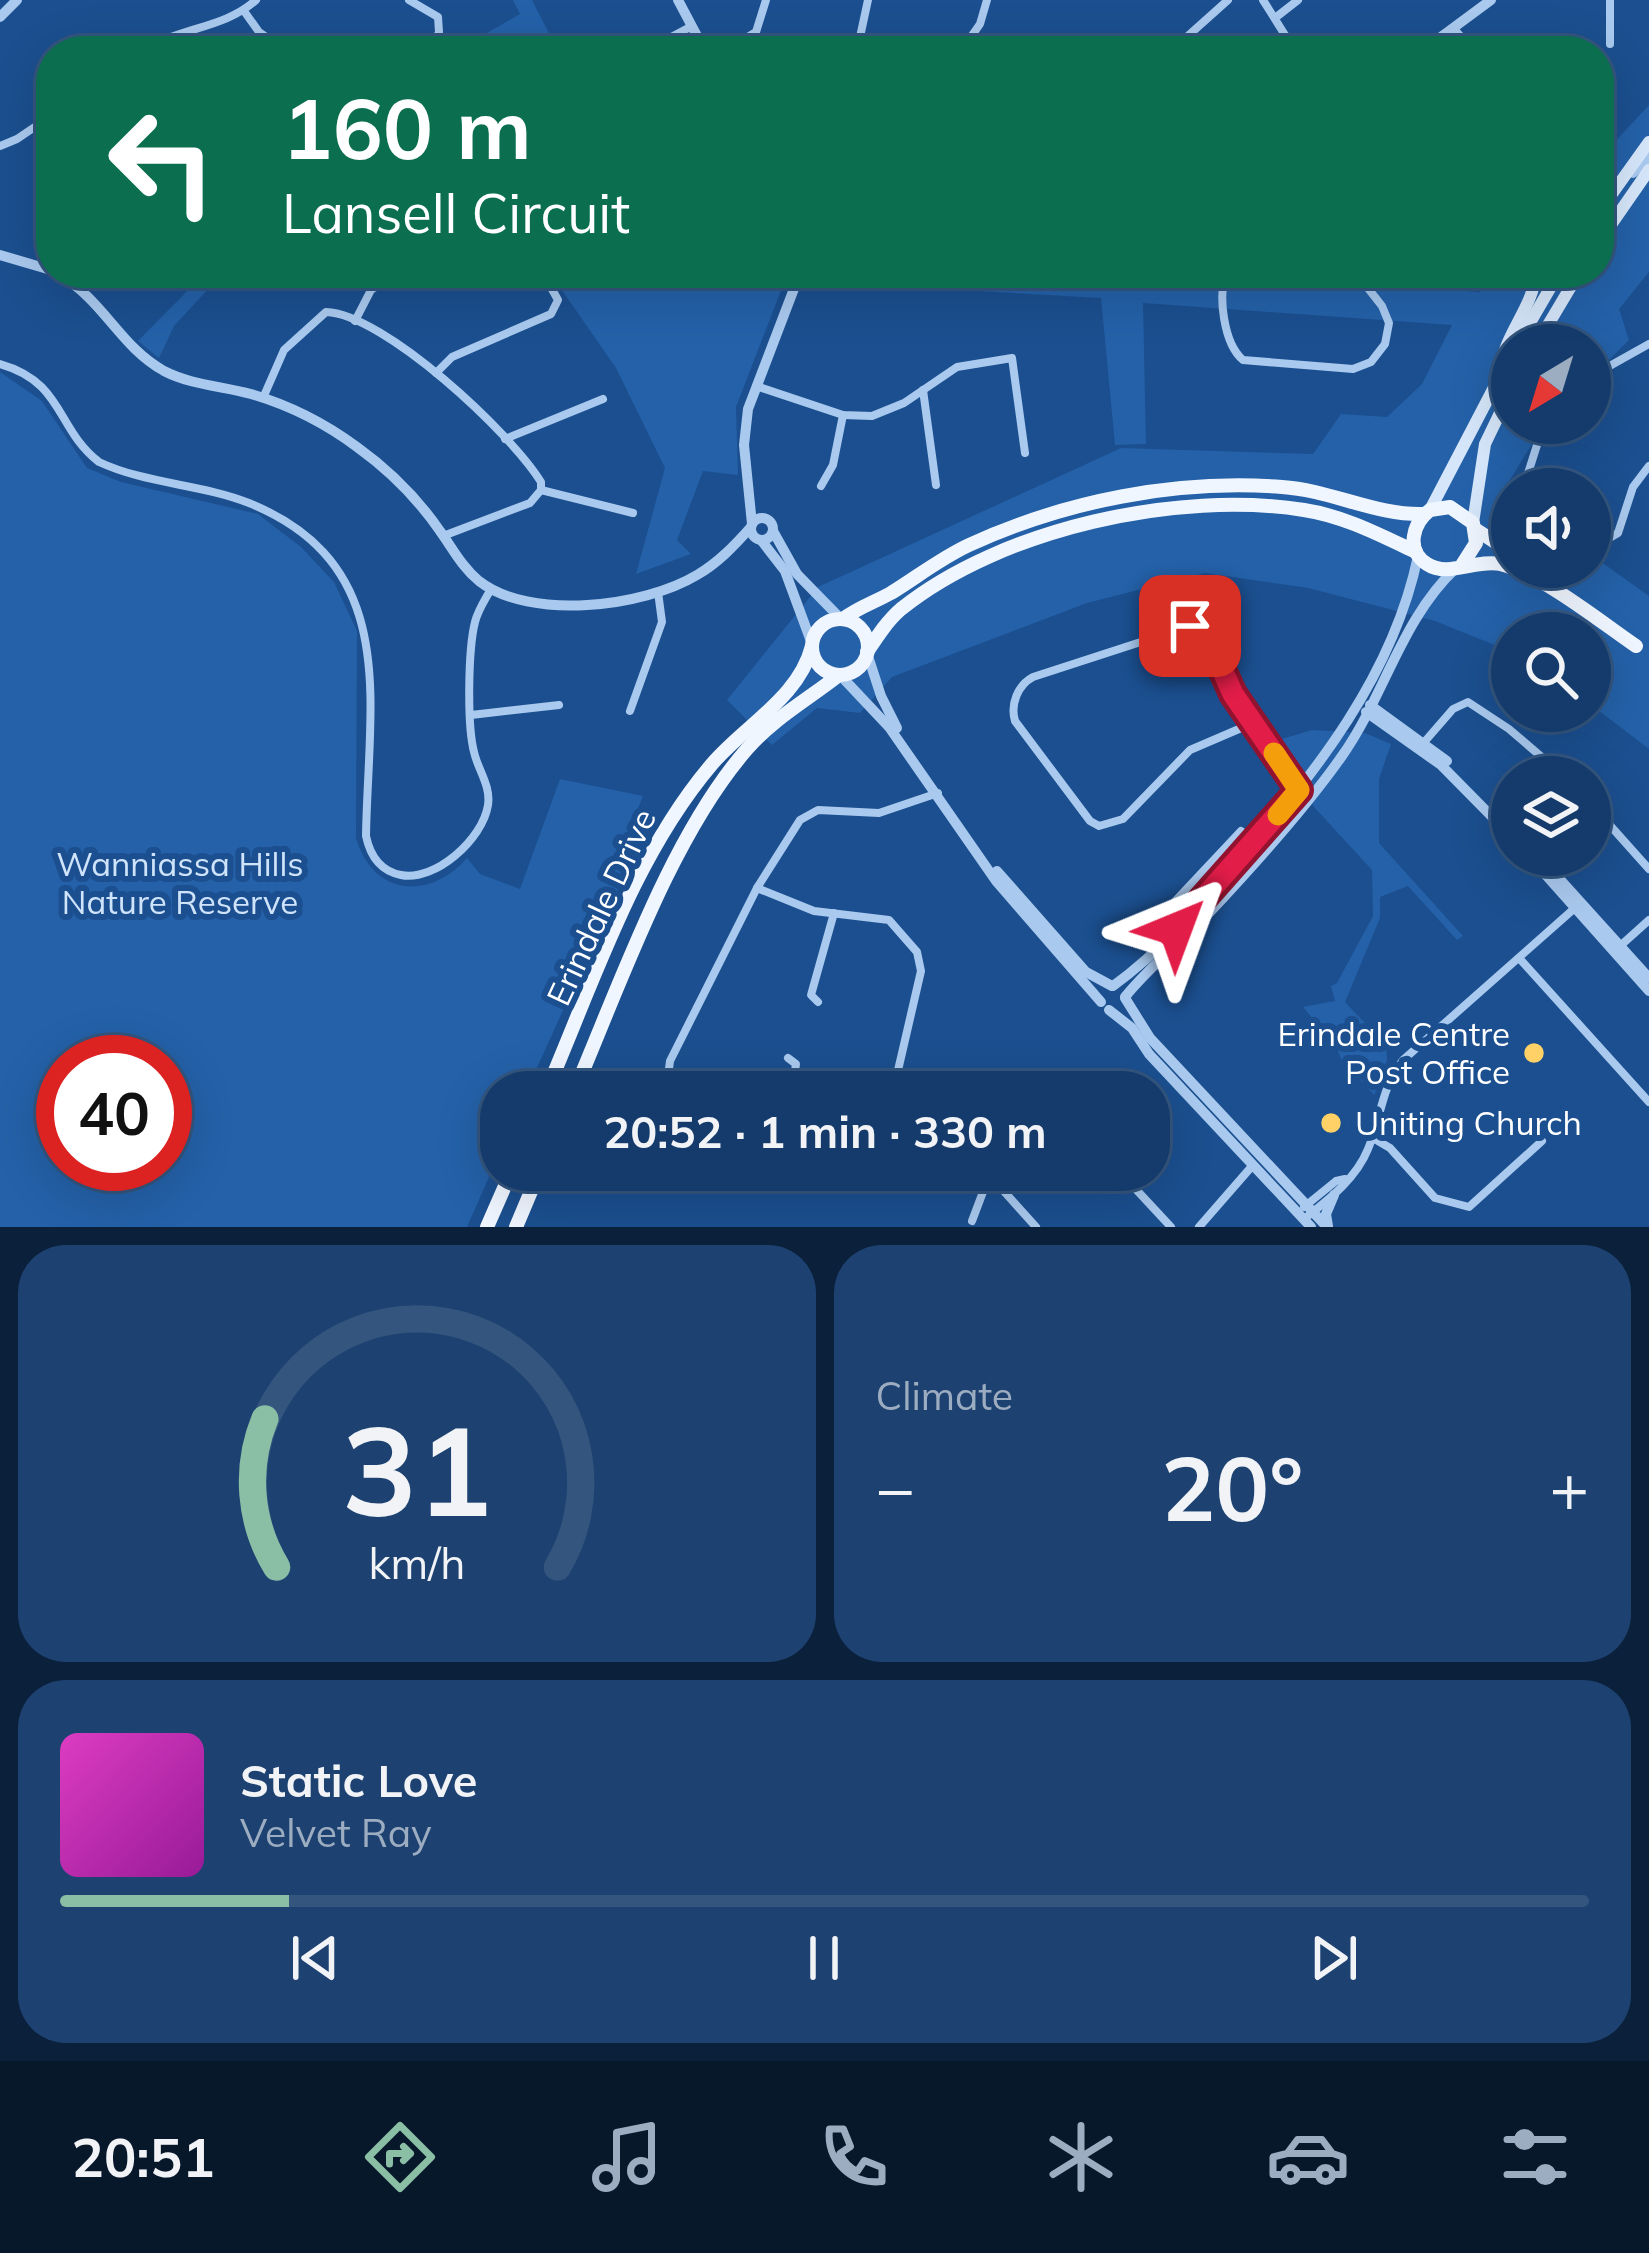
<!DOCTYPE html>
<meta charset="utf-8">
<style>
:root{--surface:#143b6b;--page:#1d4271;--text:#f1f3f6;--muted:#9dadc1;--line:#33557e;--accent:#8abfa5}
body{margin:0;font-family:Mulish,sans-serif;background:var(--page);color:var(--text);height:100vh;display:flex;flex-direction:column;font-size:45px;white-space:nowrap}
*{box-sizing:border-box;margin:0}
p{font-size:39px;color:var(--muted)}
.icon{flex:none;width:66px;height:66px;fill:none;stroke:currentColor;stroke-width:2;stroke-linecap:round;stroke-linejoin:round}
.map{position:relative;height:1227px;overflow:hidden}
.panel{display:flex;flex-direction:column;gap:18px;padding:18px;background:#0b203b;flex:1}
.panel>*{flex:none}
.top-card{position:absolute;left:36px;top:36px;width:1578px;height:252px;border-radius:48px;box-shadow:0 12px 48px #0002,0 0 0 3px var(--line);background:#0b6e4f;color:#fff;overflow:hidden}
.needle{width:78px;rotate:218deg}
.fabs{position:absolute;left:1491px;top:324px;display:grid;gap:24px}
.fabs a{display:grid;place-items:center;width:120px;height:120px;border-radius:50%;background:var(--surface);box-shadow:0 12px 48px #0002,0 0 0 3px var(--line);font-size:60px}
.speed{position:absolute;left:36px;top:1035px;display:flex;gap:24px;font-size:60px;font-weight:700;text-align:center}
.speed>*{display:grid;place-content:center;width:156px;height:156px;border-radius:50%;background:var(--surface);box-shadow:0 12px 48px #0002,0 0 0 3px var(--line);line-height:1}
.speed .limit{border:18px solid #d22;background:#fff;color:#111}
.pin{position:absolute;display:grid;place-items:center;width:102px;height:102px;color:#fff;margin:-51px;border-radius:24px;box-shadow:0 6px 18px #0006}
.me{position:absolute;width:132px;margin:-66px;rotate:44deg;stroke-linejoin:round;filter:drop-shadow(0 0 9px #0008)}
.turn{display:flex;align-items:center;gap:42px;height:252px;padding:0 48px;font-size:54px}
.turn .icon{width:156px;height:156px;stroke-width:2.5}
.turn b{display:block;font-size:84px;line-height:102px}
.big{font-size:90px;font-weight:700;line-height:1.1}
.panel .tile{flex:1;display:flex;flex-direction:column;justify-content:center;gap:18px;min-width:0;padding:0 42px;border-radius:48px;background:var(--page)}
.panel .dial{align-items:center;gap:0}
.dial svg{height:312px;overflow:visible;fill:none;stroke:var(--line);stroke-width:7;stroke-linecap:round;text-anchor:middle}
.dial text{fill:var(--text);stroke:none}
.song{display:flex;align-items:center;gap:36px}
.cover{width:144px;height:144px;border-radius:18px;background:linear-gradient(135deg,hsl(310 70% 55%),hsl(300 70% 35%))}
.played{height:12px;border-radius:6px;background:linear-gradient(90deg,var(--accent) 15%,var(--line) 15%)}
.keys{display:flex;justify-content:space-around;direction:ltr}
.heat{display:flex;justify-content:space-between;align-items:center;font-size:66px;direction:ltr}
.panel .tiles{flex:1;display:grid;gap:18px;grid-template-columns:1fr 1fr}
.tile:last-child{grid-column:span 2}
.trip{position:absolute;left:480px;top:1071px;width:690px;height:120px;border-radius:48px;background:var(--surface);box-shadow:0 12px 48px #0002,0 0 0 3px var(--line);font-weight:700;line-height:120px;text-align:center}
.tabs{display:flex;height:192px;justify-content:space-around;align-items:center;background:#08182b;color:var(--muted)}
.tabs .icon{width:84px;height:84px}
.tabs .on{color:var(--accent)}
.tabs b{font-size:54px;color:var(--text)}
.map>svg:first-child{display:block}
.green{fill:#2461a8;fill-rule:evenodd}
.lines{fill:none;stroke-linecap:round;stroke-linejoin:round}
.minor{stroke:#a9c9ee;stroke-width:8}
.tertiary{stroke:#a9c9ee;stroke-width:10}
.secondary{stroke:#d6e6fa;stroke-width:12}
.primary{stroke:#f0f6ff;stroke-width:14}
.route-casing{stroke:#92132f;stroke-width:30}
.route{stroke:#e11d48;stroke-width:21}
.slow{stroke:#f59e0b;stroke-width:21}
.poi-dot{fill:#ffd166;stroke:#1b4f8f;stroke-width:4.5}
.labels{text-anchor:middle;stroke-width:12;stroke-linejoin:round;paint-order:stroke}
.park-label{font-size:33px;fill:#cfe3fa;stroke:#1b4f8f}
.street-label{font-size:33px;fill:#fff;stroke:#1b4f8f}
.poi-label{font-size:33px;fill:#fff;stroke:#1b4f8f;text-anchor:end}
</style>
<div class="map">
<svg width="1649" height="1227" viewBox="0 0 1649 1227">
<rect width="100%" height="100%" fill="#1b4f8f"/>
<g class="green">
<polygon points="513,0 532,0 558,51 455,51 520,14"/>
<polygon points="1649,105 1649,272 1619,309 1629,340 1590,379 1590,345 1512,345 1512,423 1545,423 1503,491 1512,498 1512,567 1590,567 1590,554 1649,596 1649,749 1590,704 1590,633 1512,633 1512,652 1435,621 1308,588 1205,573 1087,603 892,677 860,713 817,708 772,745 727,700 818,587 1121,448 1313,454 1341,414 1387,417 1422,384 1452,325 1143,303 1146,444 1115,445 1101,298 835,283 787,275 736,407 738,475 703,471 677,540 691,554 636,574 665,468 616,368 550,273 1358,273 1372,285 1480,292 1487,273 1599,273 1599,159"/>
<polygon points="205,273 223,273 174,326 159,358 138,341"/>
<path d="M 0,372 L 42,401 L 87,468 L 121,482 L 258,514 L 301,547 L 334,582 L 357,631 L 356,838 C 373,896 429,901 467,858 L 480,874 L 520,889 L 560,779 L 643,796 L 635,816 L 648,823 L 526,1092 L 501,1092 L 501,1150 L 467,1227 L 0,1227 ZM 63,1062 L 165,1062 L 165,1164 L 63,1164 Z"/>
<path d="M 1312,730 L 1365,733 L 1391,744 L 1379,779 L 1379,843 L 1463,936 L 1457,940 L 1408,886 L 1380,897 L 1380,918 L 1345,1002 C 1381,1043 1402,1042 1374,1095 L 1341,1059 L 1329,1027 L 1330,1039 L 1303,1007 L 1335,1001 L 1331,986 L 1337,983 L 1373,916 L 1372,870 L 1314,807 L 1275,741 Z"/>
</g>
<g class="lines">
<g class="minor">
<polyline points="409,0 438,17 439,32 431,51"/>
<polyline points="1263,0 1295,51"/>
<polyline points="244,11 259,32 286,51"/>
<polyline points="1275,18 1298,0"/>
<polyline points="1454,29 1474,51"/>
<polyline points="1610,44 1610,0"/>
<path d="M 143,51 C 179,27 224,29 256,0"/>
<polyline points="645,51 692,26"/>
<polyline points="725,51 756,32 766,0"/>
<polyline points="857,51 868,0"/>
<polyline points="961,51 980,24 987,0"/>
<polyline points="1171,51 1228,0"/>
<polyline points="0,146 17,139 51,116"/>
<path d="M 1227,273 C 1217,295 1224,344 1243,360 L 1353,369 L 1371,362 L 1385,344 L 1389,323 L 1382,306 L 1356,273"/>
<polyline points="355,321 371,290 397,273"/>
<path d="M 0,364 C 64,382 56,429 99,462 C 146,484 201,484 249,503 C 402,565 368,703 366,836 C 370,855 380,871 401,875 C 435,882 483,839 488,805 C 491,786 478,770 474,752 C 467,725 468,650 475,622 C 478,610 485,600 491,589"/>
<polyline points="436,373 452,357 551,314 558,300 543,273"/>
<polyline points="1590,377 1649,344"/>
<polyline points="756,386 843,415 872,416 904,403 957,367 1012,358 1025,453"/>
<polyline points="923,390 936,485"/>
<path d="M 263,398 L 284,350 L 326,312 C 384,314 511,433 541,482 L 541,490 L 530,503 L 443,536"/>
<polyline points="505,439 603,399"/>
<polyline points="821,486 833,465 843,415"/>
<polyline points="1523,489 1537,445 1549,423"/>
<polyline points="541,490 633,513"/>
<polyline points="1590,533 1606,540 1618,533 1633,487 1649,466"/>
<polyline points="630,711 662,622 658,592"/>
<polyline points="471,715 559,705"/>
<path d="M 1253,723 L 1221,673 L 1208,637 L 1190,626 L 1033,677 C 1018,685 1010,704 1015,721 L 1090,821 L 1099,826 L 1123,819 L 1190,750 L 1253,723 L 1306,799"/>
<polyline points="1420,747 1453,709 1468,702 1509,729 1565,777"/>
<polyline points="1590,803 1649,869"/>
<polyline points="757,888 814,911 889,920 917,952 921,971 893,1092"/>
<polyline points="1619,947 1649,920"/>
<polyline points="1158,954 1145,940 1148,930 1241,831 1266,848"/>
<polyline points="1519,958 1649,1102"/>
<polyline points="818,1002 811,995 834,913"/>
<polyline points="788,1058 796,1064 792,1092"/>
<polyline points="681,1092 668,1076 670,1061 757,888 800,820 818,810 879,813 938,793"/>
<polyline points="998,1092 1007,1080 1022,1075 1035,1080 1045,1092"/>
<polyline points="1373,1138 1390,1148 1435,1198 1469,1207 1542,1141"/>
<polyline points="985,1170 1036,1227"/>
<polyline points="1118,1170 1171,1227"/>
<polyline points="1304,1207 1336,1181 1345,1179"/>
<path d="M 1304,1219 C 1328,1200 1356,1179 1368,1149 C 1381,1119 1381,1087 1403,1060 L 1576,907"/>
<polyline points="972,1221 989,1176"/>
<polyline points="1199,1227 1253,1165"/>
</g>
<g class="tertiary">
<polyline points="678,0 705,51"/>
<polyline points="0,17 17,0"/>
<polyline points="1422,51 1491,0"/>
<polyline points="1633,173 1649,157"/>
<polyline points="0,255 51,270"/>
<path d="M 57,273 C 105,301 119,346 164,371 C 191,385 222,386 251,394 C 289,405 326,424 357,447 C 389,470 418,499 440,531 C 453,549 462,567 479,581 C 530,621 644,607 697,575 C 718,563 735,545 751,527"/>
<polyline points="1550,273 1571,286"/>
<circle cx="762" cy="529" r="11"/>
<polyline points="752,524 744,445 748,409 800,273"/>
<polyline points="773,531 797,574 841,619"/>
<polyline points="761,540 785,571 812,644"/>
<polyline points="867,653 881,696 897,728"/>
<polyline points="840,675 889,727 996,881 1101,1002"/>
<polyline points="1370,705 1447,761"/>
<polyline points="1366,712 1441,765 1512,837"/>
<polyline points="1528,855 1649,991"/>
<polyline points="1538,855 1649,978"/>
<polyline points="997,871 1086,972 1112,986"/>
<path d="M 1113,986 C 1160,952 1200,906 1237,863 C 1316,772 1393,676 1418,556"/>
<path d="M 1125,997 C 1151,965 1182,941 1210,912 C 1256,863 1304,810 1342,756 C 1385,695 1401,619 1457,567"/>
<polyline points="1125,998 1150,1038 1327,1227"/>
<polyline points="1109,1010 1132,1028 1149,1054 1311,1227"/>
<polyline points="1328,1226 1326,1214 1334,1195"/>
</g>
<g class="secondary">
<polyline points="1599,212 1649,142"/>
<polyline points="1599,242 1649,170"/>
<polyline points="1517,345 1559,273"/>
<polyline points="1536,345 1579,273"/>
<path d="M 1501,367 C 1505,333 1533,308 1536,273"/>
<polyline points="1430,510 1512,353"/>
<polyline points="1473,523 1485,444 1512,388"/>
</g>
<g class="primary">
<polyline points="1475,529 1512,553"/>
<path d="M 1462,565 L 1476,543 L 1473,523 L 1450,507 L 1430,510 C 1413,523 1405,550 1427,564 C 1448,578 1476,559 1500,564 C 1543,575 1598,620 1636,646"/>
<polyline points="1531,567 1555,584"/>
<path d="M 843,619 C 857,608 875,602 891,593 C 917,577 941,558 969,545 C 1065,501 1176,479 1282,487 C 1331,490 1376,516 1425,514"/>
<circle cx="840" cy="647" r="28"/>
<path d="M 867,652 C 877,637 887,621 901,609 C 1002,528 1179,490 1304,510 C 1344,516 1380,535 1416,552"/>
<path d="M 546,1092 C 594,981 633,857 712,764 C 745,725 799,698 812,646"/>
<path d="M 574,1092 C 620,985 671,836 747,749 C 774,718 807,700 839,675"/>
<polyline points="487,1227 512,1170"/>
<polyline points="516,1227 540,1170"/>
</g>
</g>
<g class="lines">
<defs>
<polyline id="route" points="1176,929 1299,790 1233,694 1208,638 1190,626"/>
</defs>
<use href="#route" class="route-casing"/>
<use href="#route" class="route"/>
<polyline class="slow" points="1274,753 1299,790 1278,815"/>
</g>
<g class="poi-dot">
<circle cx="1534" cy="1053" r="12"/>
<circle cx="1331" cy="1123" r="12"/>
</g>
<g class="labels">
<g class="park-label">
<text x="180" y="876">Wanniassa Hills<tspan x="180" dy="38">Nature Reserve</tspan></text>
</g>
<g class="street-label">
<text transform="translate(601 907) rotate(-65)" y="12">Erindale Drive</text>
</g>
<g class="poi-label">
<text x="1510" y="1046">Erindale Centre<tspan x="1510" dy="38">Post Office</tspan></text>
<text x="1355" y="1135" text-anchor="start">Uniting Church</text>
</g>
</g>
</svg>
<div class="fabs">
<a><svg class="needle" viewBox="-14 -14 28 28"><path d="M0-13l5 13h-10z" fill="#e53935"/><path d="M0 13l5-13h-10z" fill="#9dadc1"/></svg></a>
<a><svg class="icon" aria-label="sound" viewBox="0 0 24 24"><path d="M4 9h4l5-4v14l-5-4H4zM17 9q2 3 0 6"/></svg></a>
<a><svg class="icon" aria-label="search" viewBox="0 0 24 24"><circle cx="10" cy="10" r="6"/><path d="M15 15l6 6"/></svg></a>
<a><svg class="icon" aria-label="layers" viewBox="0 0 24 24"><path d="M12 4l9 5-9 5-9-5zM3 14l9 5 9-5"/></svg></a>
</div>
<div class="speed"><div class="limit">40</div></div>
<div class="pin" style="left:1190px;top:626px;background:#d93025"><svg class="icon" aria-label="arrive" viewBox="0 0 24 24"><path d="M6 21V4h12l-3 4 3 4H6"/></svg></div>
<svg class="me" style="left:1176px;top:929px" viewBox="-20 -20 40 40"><path d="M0-17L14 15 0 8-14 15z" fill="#e11d48" stroke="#fff" stroke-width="4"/></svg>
<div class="trip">20:52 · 1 min · 330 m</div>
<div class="top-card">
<div class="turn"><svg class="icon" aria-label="left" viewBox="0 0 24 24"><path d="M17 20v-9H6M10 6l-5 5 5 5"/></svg><div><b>160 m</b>Lansell Circuit</div></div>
</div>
</div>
<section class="panel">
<div class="tiles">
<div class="tile dial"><svg viewBox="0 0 100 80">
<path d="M14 69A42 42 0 1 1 86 69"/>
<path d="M14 69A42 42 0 0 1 11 31" stroke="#8abfa5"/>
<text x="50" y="56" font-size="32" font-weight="700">31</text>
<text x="50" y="72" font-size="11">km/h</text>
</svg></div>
<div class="tile"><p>Climate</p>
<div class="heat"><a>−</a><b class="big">20°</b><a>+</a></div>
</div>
<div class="tile">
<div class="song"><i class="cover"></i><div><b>Static Love</b><p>Velvet Ray</p></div></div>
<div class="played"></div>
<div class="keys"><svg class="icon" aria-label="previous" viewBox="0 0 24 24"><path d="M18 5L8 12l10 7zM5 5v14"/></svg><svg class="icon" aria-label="pause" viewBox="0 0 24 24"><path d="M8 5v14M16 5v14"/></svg><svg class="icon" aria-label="next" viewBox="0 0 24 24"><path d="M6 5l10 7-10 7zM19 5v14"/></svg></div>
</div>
</div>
</section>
<nav class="tabs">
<b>20:51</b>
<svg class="icon on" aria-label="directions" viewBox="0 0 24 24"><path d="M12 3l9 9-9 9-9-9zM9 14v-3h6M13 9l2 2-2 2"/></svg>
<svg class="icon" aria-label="music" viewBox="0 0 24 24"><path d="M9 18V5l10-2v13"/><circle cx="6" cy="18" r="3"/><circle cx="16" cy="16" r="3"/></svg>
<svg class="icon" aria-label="phone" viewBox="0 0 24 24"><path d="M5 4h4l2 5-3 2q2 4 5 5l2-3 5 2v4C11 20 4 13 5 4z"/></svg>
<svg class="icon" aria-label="climate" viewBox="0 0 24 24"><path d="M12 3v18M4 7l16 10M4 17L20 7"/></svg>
<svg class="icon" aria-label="car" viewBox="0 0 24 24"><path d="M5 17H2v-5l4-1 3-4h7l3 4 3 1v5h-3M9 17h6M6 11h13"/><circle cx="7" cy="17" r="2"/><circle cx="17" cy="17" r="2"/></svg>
<svg class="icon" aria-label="filters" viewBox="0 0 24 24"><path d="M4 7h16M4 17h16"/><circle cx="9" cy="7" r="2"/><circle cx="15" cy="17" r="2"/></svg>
</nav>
